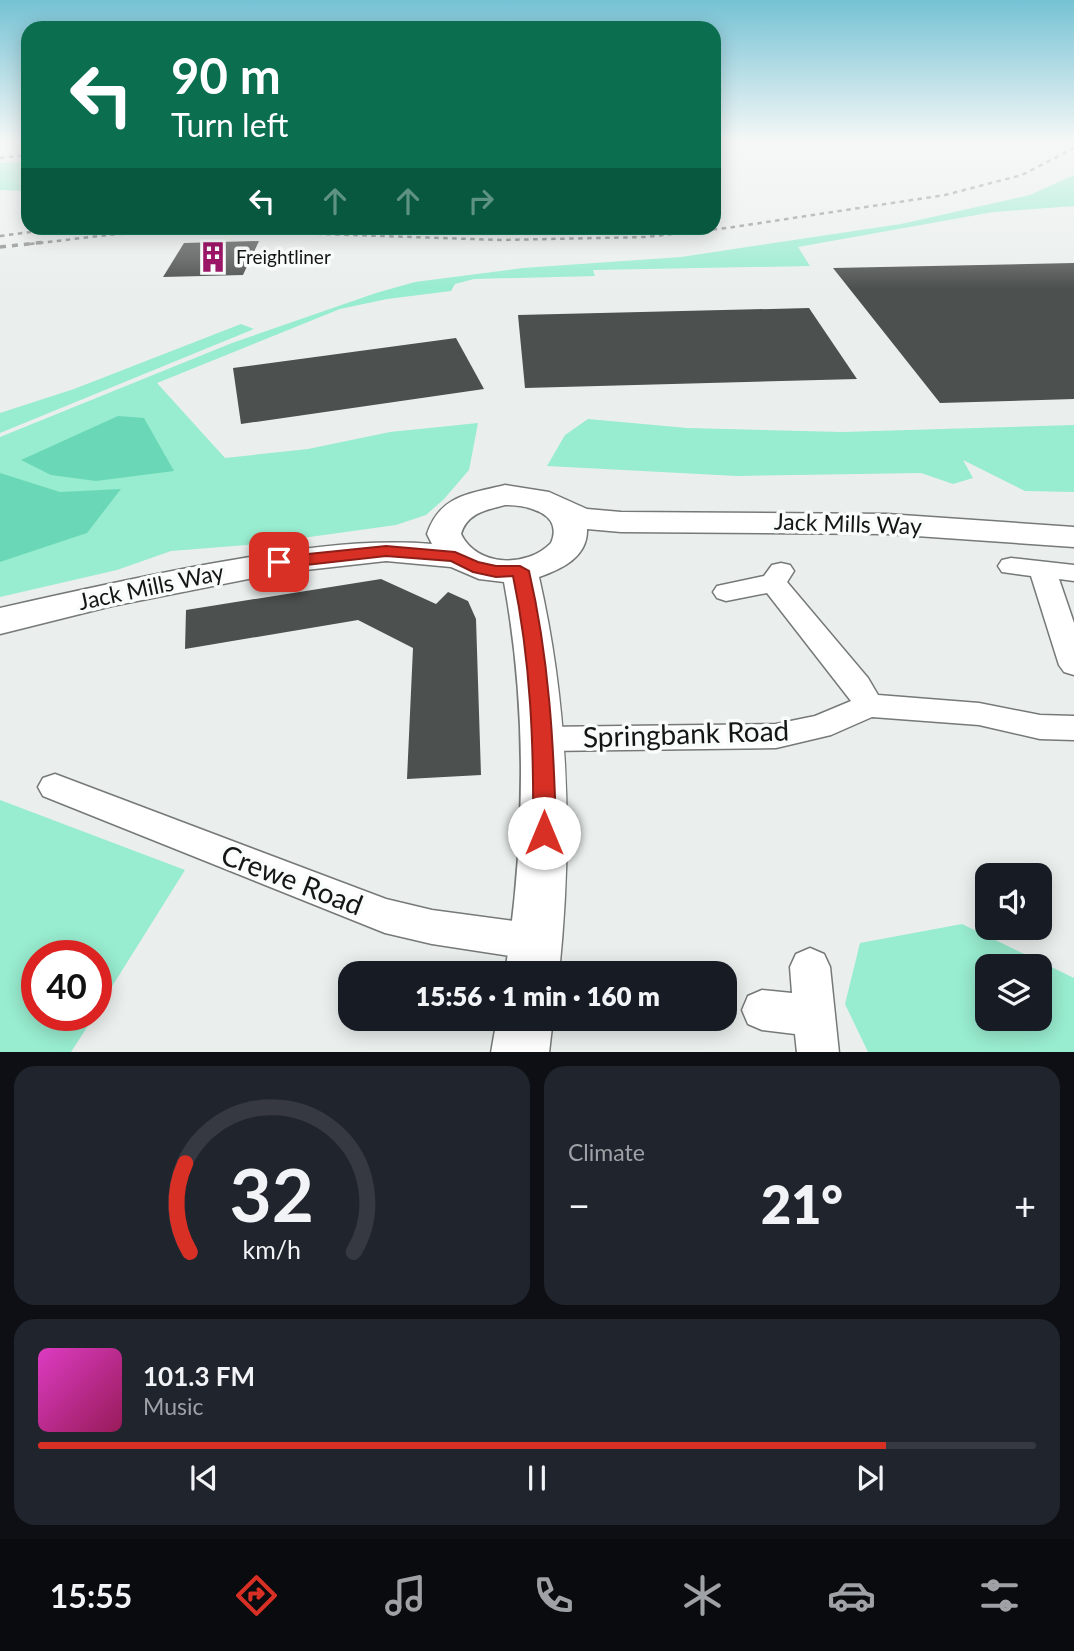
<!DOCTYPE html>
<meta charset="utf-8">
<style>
:root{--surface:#171b24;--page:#20242c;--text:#f1f3f6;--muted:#9ea1a6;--line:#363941;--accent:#d93025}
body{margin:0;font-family:Lato,sans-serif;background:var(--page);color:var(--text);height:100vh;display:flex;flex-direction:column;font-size:26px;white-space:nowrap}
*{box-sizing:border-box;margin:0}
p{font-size:23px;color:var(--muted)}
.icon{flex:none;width:38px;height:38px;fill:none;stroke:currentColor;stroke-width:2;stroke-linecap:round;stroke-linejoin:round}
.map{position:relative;height:1052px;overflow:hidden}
.drawer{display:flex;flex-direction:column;gap:14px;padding:14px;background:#0d0f14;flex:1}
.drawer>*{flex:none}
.banner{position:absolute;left:21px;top:21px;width:700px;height:214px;border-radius:21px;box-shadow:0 4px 18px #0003;background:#0b6e4f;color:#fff;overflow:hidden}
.tools{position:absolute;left:975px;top:863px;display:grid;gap:14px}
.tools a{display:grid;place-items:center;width:77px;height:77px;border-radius:14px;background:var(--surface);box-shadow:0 4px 18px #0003;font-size:35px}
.speed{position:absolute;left:21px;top:940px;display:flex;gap:14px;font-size:35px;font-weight:700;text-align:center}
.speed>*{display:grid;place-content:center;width:91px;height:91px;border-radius:50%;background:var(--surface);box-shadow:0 4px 18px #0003;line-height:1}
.speed .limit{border:10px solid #d22;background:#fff;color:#111}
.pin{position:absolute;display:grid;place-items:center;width:60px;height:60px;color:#fff;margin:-30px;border-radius:14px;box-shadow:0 4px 10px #0006}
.me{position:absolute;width:77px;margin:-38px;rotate:0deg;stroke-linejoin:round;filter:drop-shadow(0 0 5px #0008)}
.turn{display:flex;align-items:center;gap:24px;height:147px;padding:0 35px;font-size:32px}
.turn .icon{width:91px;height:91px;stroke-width:2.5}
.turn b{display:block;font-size:49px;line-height:60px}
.lanes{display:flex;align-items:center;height:66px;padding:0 35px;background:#0003;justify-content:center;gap:35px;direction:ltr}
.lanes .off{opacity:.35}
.big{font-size:52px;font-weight:800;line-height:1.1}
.drawer .card{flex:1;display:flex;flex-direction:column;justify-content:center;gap:10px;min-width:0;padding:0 24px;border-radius:21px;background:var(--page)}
.drawer .dial{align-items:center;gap:0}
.dial svg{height:182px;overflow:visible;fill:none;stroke:var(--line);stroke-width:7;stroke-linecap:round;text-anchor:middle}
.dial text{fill:var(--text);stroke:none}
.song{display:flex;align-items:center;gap:21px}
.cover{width:84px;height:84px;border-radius:10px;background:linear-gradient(135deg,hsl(310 70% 55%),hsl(330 70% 35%))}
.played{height:7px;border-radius:4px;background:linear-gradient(90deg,var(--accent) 85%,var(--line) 85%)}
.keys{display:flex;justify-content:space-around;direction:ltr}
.heat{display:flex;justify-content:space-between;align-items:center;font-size:38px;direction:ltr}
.drawer .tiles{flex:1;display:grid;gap:14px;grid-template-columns:1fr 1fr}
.card:last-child{grid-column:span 2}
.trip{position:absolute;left:338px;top:961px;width:399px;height:70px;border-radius:21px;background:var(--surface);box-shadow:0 4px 18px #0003;font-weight:800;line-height:70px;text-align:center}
.tab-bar{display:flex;height:112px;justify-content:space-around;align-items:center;background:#090b0e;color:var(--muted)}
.tab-bar .icon{width:49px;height:49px}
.tab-bar .current{color:var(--accent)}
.tab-bar b{font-size:32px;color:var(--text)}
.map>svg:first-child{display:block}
.green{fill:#98eccf;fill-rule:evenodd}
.water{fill:#6ad8b6}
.building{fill:#4c504e}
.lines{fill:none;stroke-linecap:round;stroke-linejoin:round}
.street-casing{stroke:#757977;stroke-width:3}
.secondary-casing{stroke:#757977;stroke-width:3}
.street{fill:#fff;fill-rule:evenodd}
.secondary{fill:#fff;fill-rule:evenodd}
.rail-far1{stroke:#868988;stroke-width:2.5;stroke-dasharray:4.5 4.5;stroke-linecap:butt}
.rail{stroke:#868988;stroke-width:3.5;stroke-dasharray:6 6;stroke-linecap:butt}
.route{fill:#d93025;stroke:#8d1f18;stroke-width:2}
.labels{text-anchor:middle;stroke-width:7;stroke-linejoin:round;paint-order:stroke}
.far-poi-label{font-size:19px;fill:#141615;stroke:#f8fcfa;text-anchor:start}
.street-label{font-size:23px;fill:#141615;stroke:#f8fcfa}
.near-street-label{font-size:28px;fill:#141615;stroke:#f8fcfa}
</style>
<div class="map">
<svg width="1074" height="1053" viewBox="0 0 1074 1053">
<rect width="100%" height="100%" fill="#eaefed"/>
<g class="green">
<polygon points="28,161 28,191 0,190 0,163"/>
<polygon points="1074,175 1074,206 993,212 798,247 810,266 593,270 595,276 474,279 455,284 451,291 387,299 340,309 157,383 225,458 308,449 390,432 478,423 469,470 444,499 426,515 396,525 259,544 171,551 117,570 0,597 0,437 232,343 376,293 415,282 523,268 681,257 901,224 1030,195"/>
<polygon points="241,324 254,329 0,433 0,413 74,389"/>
<polygon points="588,419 687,428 842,432 1074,425 1074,492 1025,491 963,460 973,478 953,484 921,473 737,476 547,466 565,435"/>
<polygon points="0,800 185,870 96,1012 96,956 37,956 37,1015 95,1015 71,1052 0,1052"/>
<path d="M 962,924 L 1074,978 L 1074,1052 L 868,1052 L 845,1004 L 860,943 ZM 987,966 L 1040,966 L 1040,1018 L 987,1018 Z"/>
</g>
<g class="water">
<polygon points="118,416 144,418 174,471 96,481 51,475 21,460"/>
<polygon points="0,473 60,492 121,489 87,533 0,562"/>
</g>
<g class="building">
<polygon points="259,241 243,275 163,277 184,243"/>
<polygon points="1074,263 1074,399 940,403 833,268"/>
<polygon points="809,308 857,379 525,388 518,315"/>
<polygon points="456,338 484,389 241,424 233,368"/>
<polygon points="381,579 436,604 448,592 468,601 476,619 481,775 407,779 413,648 358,620 185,649 186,610"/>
</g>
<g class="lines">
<defs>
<g id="street">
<polygon points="1011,558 1074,565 1074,581 1059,579 1074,623 1074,675 1064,672 1059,665 1031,576 1002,572 998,566 1002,560"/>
<polygon points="781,563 790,565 794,571 787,582 868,678 878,695 979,703 1040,715 1074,716 1074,740 1040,739 979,725 872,717 831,735 776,748 544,751 533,748 528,739 533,730 544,727 776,724 815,716 851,701 767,593 726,601 717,598 713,592 717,586 764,576 772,565"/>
<polygon points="55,774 386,899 432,910 537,924 551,929 556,942 551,955 537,960 432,944 385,933 43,796 38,787 43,778"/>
<polygon points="810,948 824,954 830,967 839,1053 797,1053 795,1034 762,1030 748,1024 742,1010 748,996 762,990 792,993 790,967 796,954"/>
</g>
<g id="secondary">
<path d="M 505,485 L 549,492 L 587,509 L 621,512 L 887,514 L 1074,527 L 1074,547 L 887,534 L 621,532 L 587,529 C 588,557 562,569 539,577 C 569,709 573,839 559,973 L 505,973 C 525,842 528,713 504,582 L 479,579 L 451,567 L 386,561 L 279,573 L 112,606 L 0,634 L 0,608 C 70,592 139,577 209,564 C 283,551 357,538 432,544 L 427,534 C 440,495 469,494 505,485 ZM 505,505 C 527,505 564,513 551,543 C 527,568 477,567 461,534 C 467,513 486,510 505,505 Z"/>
<polygon points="497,1018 553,1018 549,1053 491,1053"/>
</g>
</defs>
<use href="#street" class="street-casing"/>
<use href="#secondary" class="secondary-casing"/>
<use href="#street" class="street"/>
<use href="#secondary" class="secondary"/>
<g class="rail-far1">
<polyline points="0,158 28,155"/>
<polyline points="0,236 61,228"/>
<polyline points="30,244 117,234 202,230 501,240 646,237 727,228 945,195 1022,175 1074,148"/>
</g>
<polyline class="rail" points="0,247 46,242"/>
</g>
<linearGradient id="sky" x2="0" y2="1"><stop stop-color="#75c2d4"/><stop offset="0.49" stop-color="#f6f8f7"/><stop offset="1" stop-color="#f6f8f7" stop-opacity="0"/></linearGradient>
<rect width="1074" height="289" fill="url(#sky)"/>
<path class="route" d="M 386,546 L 455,552 L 478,562 L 496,566 L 520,566 L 529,571 C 549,657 554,745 556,833 L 552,840 L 544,843 L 536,840 L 533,833 C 534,747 531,661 513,576 L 496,577 L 473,572 L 451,561 L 386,556 L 279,568 L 271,562 L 279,557 Z"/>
<defs>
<symbol id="building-bare" viewBox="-9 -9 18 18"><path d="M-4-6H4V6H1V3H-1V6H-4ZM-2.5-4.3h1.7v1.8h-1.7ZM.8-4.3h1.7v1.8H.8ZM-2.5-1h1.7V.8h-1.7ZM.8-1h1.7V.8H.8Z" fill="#9c1667" stroke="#f8fcfa" stroke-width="2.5" paint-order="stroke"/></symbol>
</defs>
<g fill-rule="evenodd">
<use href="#building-bare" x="191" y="235" width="44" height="44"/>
</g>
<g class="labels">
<g class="far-poi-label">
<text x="236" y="264">Freightliner</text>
</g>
<g class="street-label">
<text transform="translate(848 524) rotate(2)" y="8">Jack Mills Way</text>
<text transform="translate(151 587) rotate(-12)" y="8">Jack Mills Way</text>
</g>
<g class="near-street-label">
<text transform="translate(686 734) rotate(-2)" y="10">Springbank Road</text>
<text transform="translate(292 880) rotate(21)" y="10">Crewe Road</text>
</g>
</g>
</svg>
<div class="tools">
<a><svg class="icon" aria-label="sound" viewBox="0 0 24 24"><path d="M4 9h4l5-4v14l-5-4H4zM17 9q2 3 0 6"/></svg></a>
<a><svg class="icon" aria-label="layers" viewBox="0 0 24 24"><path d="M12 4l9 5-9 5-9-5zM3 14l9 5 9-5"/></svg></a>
</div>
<div class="speed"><div class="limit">40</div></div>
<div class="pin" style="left:279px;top:562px;background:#d93025"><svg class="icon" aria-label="arrive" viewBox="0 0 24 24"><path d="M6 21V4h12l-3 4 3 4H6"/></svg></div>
<svg class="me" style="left:544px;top:833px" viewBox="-20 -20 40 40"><circle r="19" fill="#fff"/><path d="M0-13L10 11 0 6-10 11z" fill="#d93025"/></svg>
<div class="trip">15:56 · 1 min · 160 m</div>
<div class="banner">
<div class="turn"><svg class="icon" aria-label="left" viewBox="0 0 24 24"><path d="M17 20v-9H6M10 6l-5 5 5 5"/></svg><div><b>90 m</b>Turn left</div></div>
<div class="lanes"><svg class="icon" aria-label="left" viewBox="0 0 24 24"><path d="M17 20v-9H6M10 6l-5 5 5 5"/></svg><svg class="icon off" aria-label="ahead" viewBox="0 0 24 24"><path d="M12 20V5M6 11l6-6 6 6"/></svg><svg class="icon off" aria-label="ahead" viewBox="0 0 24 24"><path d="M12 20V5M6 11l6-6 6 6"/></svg><svg class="icon off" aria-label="right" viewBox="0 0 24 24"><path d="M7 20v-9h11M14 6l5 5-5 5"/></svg></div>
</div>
</div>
<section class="drawer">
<div class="tiles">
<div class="card dial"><svg viewBox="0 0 100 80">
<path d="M14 69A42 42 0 1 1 86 69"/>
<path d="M14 69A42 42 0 0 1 12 30" stroke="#d93025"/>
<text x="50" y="56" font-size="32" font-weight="700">32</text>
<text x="50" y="72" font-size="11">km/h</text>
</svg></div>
<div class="card"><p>Climate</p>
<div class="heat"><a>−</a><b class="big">21°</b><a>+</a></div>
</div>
<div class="card">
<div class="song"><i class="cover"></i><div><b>101.3 FM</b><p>Music</p></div></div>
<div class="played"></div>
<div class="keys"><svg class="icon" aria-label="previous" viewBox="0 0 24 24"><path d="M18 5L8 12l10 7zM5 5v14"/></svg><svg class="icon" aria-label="pause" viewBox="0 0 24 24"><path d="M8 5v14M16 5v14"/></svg><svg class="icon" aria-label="next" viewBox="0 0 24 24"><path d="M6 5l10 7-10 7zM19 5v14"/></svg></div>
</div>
</div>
</section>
<nav class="tab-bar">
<b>15:55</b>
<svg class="icon current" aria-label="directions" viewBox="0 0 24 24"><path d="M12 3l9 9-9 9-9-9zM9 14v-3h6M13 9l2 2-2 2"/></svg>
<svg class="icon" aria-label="music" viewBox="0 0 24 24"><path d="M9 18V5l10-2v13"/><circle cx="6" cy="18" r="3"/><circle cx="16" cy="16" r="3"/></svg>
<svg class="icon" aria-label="phone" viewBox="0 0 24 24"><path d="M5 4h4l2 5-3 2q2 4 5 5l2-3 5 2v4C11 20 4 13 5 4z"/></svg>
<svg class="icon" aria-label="climate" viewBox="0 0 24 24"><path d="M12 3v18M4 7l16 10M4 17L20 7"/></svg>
<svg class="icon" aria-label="car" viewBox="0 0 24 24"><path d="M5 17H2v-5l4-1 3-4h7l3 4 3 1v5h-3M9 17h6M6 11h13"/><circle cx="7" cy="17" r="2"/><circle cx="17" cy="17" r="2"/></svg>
<svg class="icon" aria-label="filters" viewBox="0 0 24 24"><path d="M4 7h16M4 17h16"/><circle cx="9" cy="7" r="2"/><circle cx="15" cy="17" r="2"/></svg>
</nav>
